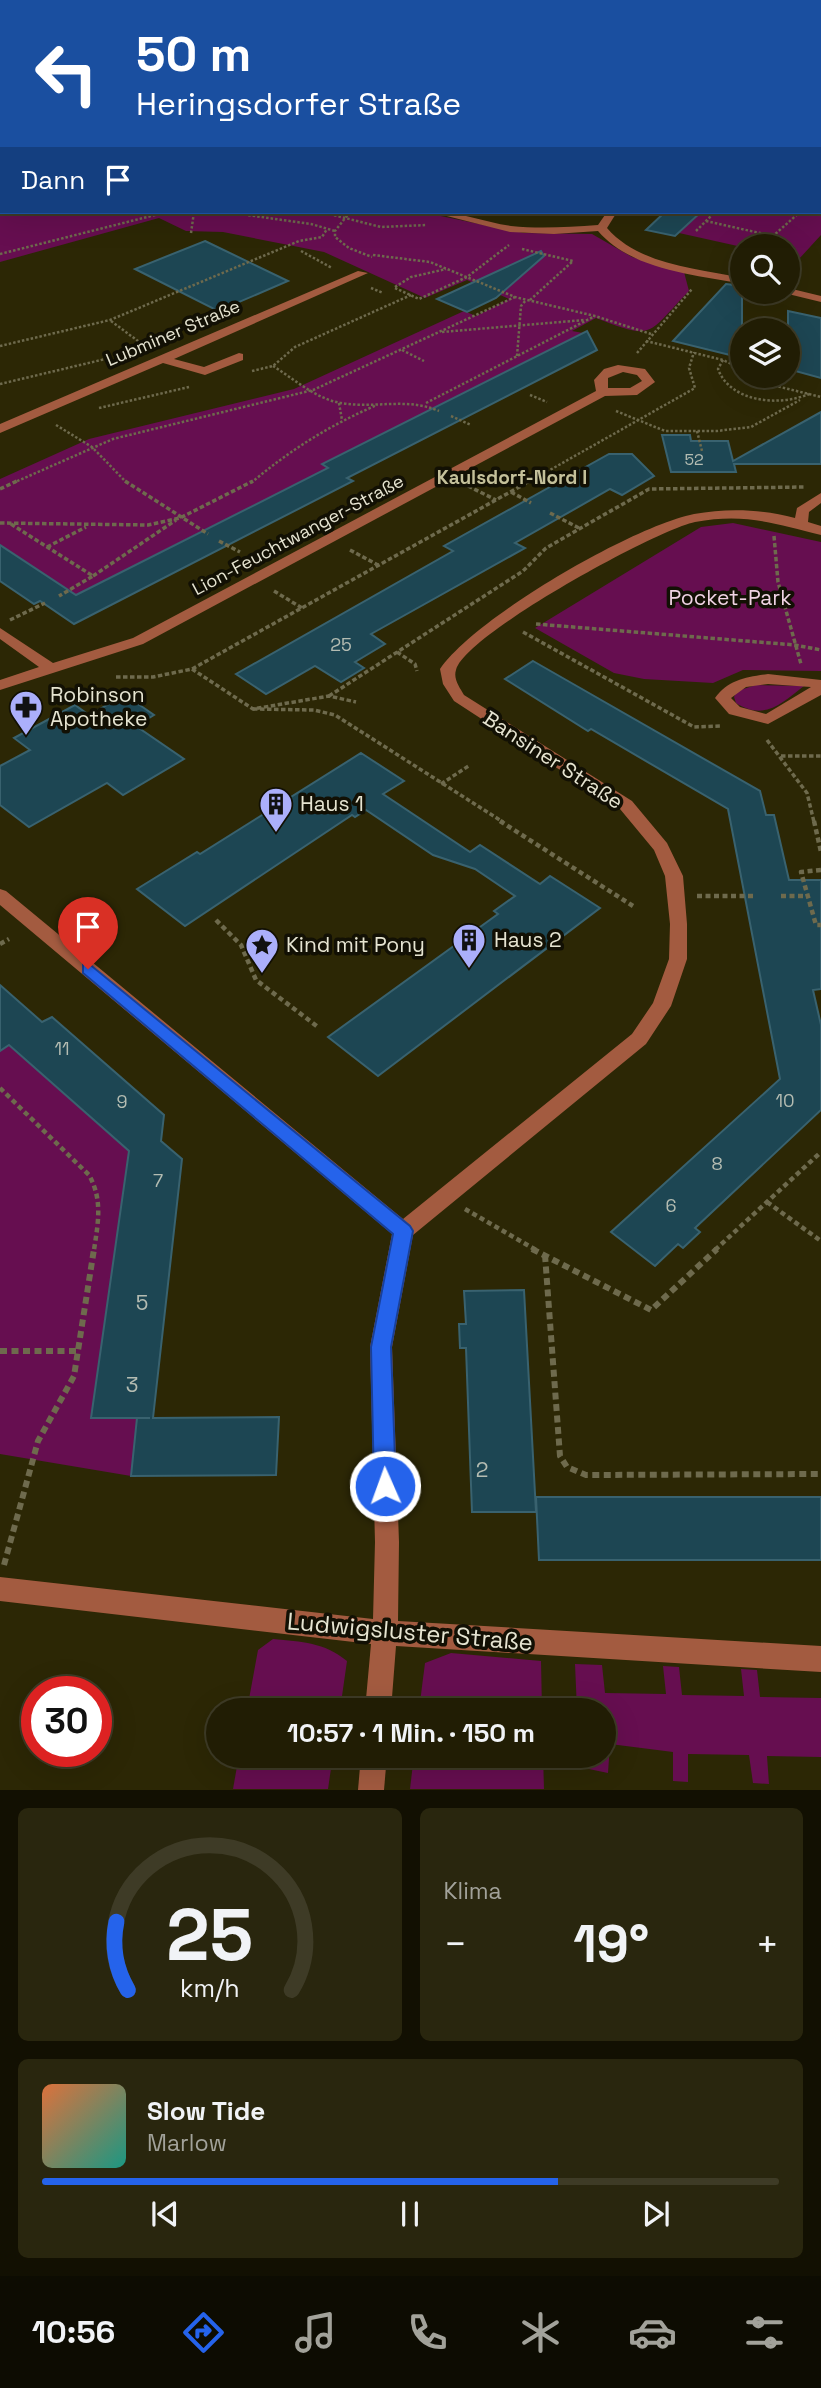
<!DOCTYPE html>
<html lang="de">
<meta charset="utf-8">
<style>
:root{--surface:#211d04;--page:#29260e;--text:#f1f3f6;--muted:#a2a29a;--line:#3e3b26;--accent:#2563eb}
body{margin:0;font-family:"Space Grotesk",sans-serif;background:var(--page);color:var(--text);height:100vh;display:flex;flex-direction:column;font-size:26px;white-space:nowrap}
*{box-sizing:border-box;margin:0}
p{font-size:23px;color:var(--muted)}
.icon{flex:none;width:38px;height:38px;fill:none;stroke:currentColor;stroke-width:2;stroke-linecap:round;stroke-linejoin:round}
.map{position:relative;height:1790px;overflow:hidden}
.drawer{display:flex;flex-direction:column;gap:18px;padding:18px;background:#121002;flex:1}
.drawer>*{flex:none}
.hud{position:absolute;left:0px;top:0px;width:822px;height:214px;box-shadow:0 7px 28px #0002,0 0 0 2px var(--line);background:#1a4fa0;color:#fff;overflow:hidden}
.tools{position:absolute;left:730px;top:234px;display:grid;gap:14px}
.tools a{display:grid;place-items:center;width:70px;height:70px;border-radius:50%;background:var(--surface);box-shadow:0 7px 28px #0002,0 0 0 2px var(--line);font-size:35px}
.speed{position:absolute;left:21px;top:1676px;display:flex;gap:14px;font-size:35px;font-weight:700;text-align:center}
.speed>*{display:grid;place-content:center;width:91px;height:91px;border-radius:50%;background:var(--surface);box-shadow:0 7px 28px #0002,0 0 0 2px var(--line);line-height:1}
.speed .limit{border:10px solid #d22;background:#fff;color:#111}
.pin{position:absolute;display:grid;place-items:center;width:60px;height:60px;color:#fff;margin:-72px -30px;border-radius:50% 50% 50% 0;rotate:-45deg;box-shadow:0 0 7px #0007}
.pin .icon{rotate:45deg}
.me{position:absolute;width:77px;margin:-38px;rotate:358deg;stroke-linejoin:round;filter:drop-shadow(0 0 5px #0008)}
.turn{display:flex;align-items:center;gap:24px;height:147px;padding:0 21px;font-size:32px}
.turn .icon{width:91px;height:91px;stroke-width:2.5}
.turn b{display:block;font-size:49px;line-height:60px}
.then{display:flex;align-items:center;height:66px;padding:0 21px;background:#0003;gap:14px;font-size:26px}
.big{font-size:52px;font-weight:700;line-height:1.1}
.drawer .tile{flex:1;display:flex;flex-direction:column;justify-content:center;gap:10px;min-width:0;padding:0 24px;border-radius:10px;background:var(--page)}
.drawer .dial{align-items:center;gap:0}
.dial svg{height:182px;overflow:visible;fill:none;stroke:var(--line);stroke-width:7;stroke-linecap:round;text-anchor:middle}
.dial text{fill:var(--text);stroke:none}
.song{display:flex;align-items:center;gap:21px}
.cover{width:84px;height:84px;border-radius:10px;background:linear-gradient(135deg,hsl(20 70% 55%),hsl(170 70% 35%))}
.played{height:7px;border-radius:4px;background:linear-gradient(90deg,var(--accent) 70%,var(--line) 70%)}
.keys{display:flex;justify-content:space-around;direction:ltr}
.heat{display:flex;justify-content:space-between;align-items:center;font-size:38px;direction:ltr}
.drawer .tiles{flex:1;display:grid;gap:18px;grid-template-columns:1fr 1fr}
.tile:last-child{grid-column:span 2}
.trip{position:absolute;left:206px;top:1698px;width:410px;height:70px;border-radius:35px;background:var(--surface);box-shadow:0 7px 28px #0002,0 0 0 2px var(--line);font-weight:700;line-height:70px;text-align:center}
.tab-bar{display:flex;height:112px;justify-content:space-around;align-items:center;background:#0d0c02;color:var(--muted)}
.tab-bar .icon{width:49px;height:49px}
.tab-bar .on{color:var(--accent)}
.tab-bar b{font-size:32px;color:var(--text)}
.map>svg:first-child{display:block}
.green{fill:#660e50}
.lines{fill:none;stroke-linecap:round;stroke-linejoin:round}
.river{fill:#34228e;fill-rule:evenodd}
.building{fill:#1d4653;stroke:#39626f;stroke-width:2}
.path-far3{stroke:#6e6a4d;stroke-width:2.5;stroke-dasharray:2.5 2;stroke-linecap:butt}
.path-far2{stroke:#6e6a4d;stroke-width:3.5;stroke-dasharray:4.5 2.5;stroke-linecap:butt}
.path-far1{stroke:#6e6a4d;stroke-width:4.5;stroke-dasharray:5 3.5;stroke-linecap:butt}
.path{stroke:#6e6a4d;stroke-width:6;stroke-dasharray:7 4.5;stroke-linecap:butt}
.minor{fill:#a35b40;fill-rule:evenodd}
.route{fill:#2563eb;stroke:#184099;stroke-width:2}
.labels{text-anchor:middle;stroke-width:7;stroke-linejoin:round;paint-order:stroke}
.far-number-label{font-size:16px;fill:#b4bcb2}
.far-street-label{font-size:18px;fill:#e6e4d1;stroke:#121004}
.number-label{font-size:18px;fill:#b4bcb2}
.far-neighbourhood-label{font-size:19px;font-weight:bold;fill:#c4c09a;stroke:#121004}
.park-label{font-size:21px;fill:#f0d3e4;stroke:#121004}
.poi-label{font-size:21px;fill:#e6e4d1;stroke:#121004;text-anchor:start}
.street-label{font-size:21px;fill:#e6e4d1;stroke:#121004}
.near-number-label{font-size:21px;fill:#b4bcb2}
.near-street-label{font-size:24px;fill:#e6e4d1;stroke:#121004}
</style>
<div class="map">
<svg width="821" height="1790" viewBox="0 0 821 1790">
<rect width="100%" height="100%" fill="#2c2705"/>
<g class="green">
<path d="M 0,0 L 664,0 L 665,2 L 2,2 L 2,212 L 421,212 L 524,233 L 592,234 L 632,257 L 684,272 L 689,291 C 646,335 655,341 596,318 L 572,331 L 583,333 L 323,464 L 328,468 L 211,527 L 203,536 L 198,533 L 66,600 L 65,588 L 0,545 L 0,479 L 89,439 L 294,389 L 464,311 L 476,316 L 509,299 L 467,280 L 425,298 L 324,252 L 223,232 L 186,231 L 159,218 L 0,262 Z"/>
<polygon points="821,122 821,235 799,259 788,257 788,247 742,247 679,233 701,212 821,212"/>
<polygon points="733,523 821,542 821,671 743,670 713,683 644,679 614,673 535,628 701,527"/>
<path d="M 756,685 L 804,686 C 781,704 764,721 736,703 L 734,697 L 737,691 Z"/>
<polygon points="9,1045 129,1151 91,1417 137,1418 131,1476 0,1454 0,1051"/>
<path d="M 273,1639 C 302,1642 324,1642 347,1661 L 340,1710 L 247,1710 L 258,1650 Z"/>
<polygon points="451,1653 541,1661 542,1710 419,1710 425,1663"/>
<polygon points="575,1664 602,1665 605,1693 666,1694 663,1666 679,1667 682,1695 744,1696 741,1669 757,1670 760,1697 821,1698 821,1757 767,1756 769,1784 753,1783 749,1755 688,1754 688,1782 673,1781 673,1752 610,1744 608,1773 584,1768 579,1755 604,1755 604,1710 577,1710"/>
<polygon points="239,1755 333,1755 328,1789 233,1789"/>
<polygon points="414,1755 543,1755 544,1789 410,1789"/>
</g>
<g class="lines">
<g class="river">
<polygon points="369,0 397,0 368,2"/>
<rect x="0" y="91" width="2" height="16"/>
</g>
</g>
<g class="building">
<polygon points="665,212 701,212 675,236 646,230"/>
<polygon points="205,241 288,281 218,311 135,269"/>
<polygon points="541,251 544,256 496,298 467,312 437,299"/>
<polygon points="726,284 742,286 742,358 673,341"/>
<polygon points="788,311 821,318 821,378 788,369"/>
<polygon points="587,331 597,350 347,478 353,481 74,624 40,601 34,604 0,581 0,545 76,595 328,468 322,464"/>
<polygon points="821,412 821,464 734,464 736,472 671,472 662,435 690,435 691,441 728,441 733,461"/>
<polygon points="609,454 632,454 654,476 622,495 610,489 515,543 525,548 371,634 385,644 355,662 364,668 341,682 315,666 266,694 236,674 453,551 444,546"/>
<polygon points="533,661 760,791 766,815 774,815 789,880 821,880 821,989 813,990 821,1025 821,1110 695,1228 700,1232 683,1248 678,1244 655,1266 611,1232 780,1079 728,809 591,729 588,731 505,679"/>
<polygon points="125,695 154,715 136,726 184,759 123,795 107,783 29,827 0,805 0,766 30,750 14,738 75,705 89,715"/>
<polygon points="361,753 404,781 383,794 470,852 480,845 540,884 550,876 600,908 378,1076 328,1037 498,914 494,911 515,896 475,869 433,855 366,810 355,817 352,815 185,926 137,889 197,852 200,854"/>
<polygon points="0,985 42,1022 52,1017 164,1115 161,1141 182,1159 153,1418 279,1417 276,1475 131,1476 137,1418 150,1418 91,1418 129,1151 9,1045 0,1051"/>
<polygon points="524,1290 536,1512 472,1512 466,1348 460,1348 459,1324 466,1324 464,1291"/>
<polygon points="536,1497 821,1497 821,1560 539,1560"/>
</g>
<g class="lines">
<g class="path-far3">
<polyline points="166,0 170,2"/>
<polyline points="412,2 417,0"/>
<polyline points="470,2 472,0"/>
<polyline points="686,2 690,0"/>
<polyline points="226,212 311,224 335,231"/>
<polyline points="321,212 381,227 427,225"/>
<polyline points="350,212 335,231 335,237 349,248 372,257"/>
<polyline points="706,221 773,236 800,212"/>
<polyline points="696,231 715,212"/>
<polyline points="191,233 194,212"/>
<polyline points="522,249 573,261 530,300"/>
<polyline points="301,251 332,268"/>
<polyline points="0,254 167,212"/>
<polyline points="373,255 430,262 515,297 595,316 651,334"/>
<polyline points="395,287 411,277 446,269"/>
<polyline points="371,288 383,293"/>
<polyline points="395,288 419,299 467,277 509,245"/>
<polyline points="111,321 146,347"/>
<polyline points="442,332 584,320"/>
<polyline points="646,341 723,360 742,369"/>
<polyline points="0,346 110,320 299,241 322,237 327,229"/>
<polyline points="402,350 424,361"/>
<polyline points="637,353 692,289"/>
<polyline points="517,356 521,306 526,300"/>
<path d="M 723,360 L 718,369 C 730,402 779,407 809,394"/>
<path d="M 273,366 C 294,379 316,399 341,403 C 375,409 406,397 439,411"/>
<polyline points="252,371 273,366 295,347 411,295"/>
<polyline points="754,376 764,383 821,397"/>
<polyline points="0,384 118,356"/>
<polyline points="530,395 547,402"/>
<polyline points="339,403 342,420"/>
<polyline points="426,403 595,316"/>
<polyline points="99,408 189,387"/>
<polyline points="616,411 665,431 717,431 751,427 800,400"/>
<polyline points="451,416 471,425"/>
<polyline points="56,425 92,447 127,483"/>
<polyline points="697,431 702,451"/>
<polyline points="13,483 113,439 313,390 515,297"/>
<path d="M 251,483 C 290,450 330,425 377,405"/>
<polyline points="527,483 695,388 689,368 694,352"/>
</g>
<g class="path-far2">
<polyline points="125,481 208,534"/>
<polyline points="468,486 496,500"/>
<polyline points="0,489 17,481"/>
<polyline points="511,492 531,503"/>
<polyline points="550,513 579,528"/>
<polyline points="0,523 148,525 180,518 253,481"/>
<polyline points="11,524 93,576 59,596"/>
<polyline points="774,536 778,582 801,664"/>
<polyline points="219,541 240,552"/>
<polyline points="47,547 86,527"/>
<polyline points="350,550 378,565"/>
<polyline points="93,576 176,520"/>
<polyline points="274,591 302,608"/>
<polyline points="10,620 45,603"/>
<polyline points="536,624 795,645 821,650"/>
<polyline points="523,632 694,727 722,726"/>
<polyline points="397,652 415,664 417,671"/>
<polyline points="192,669 253,709 329,696 356,702"/>
<polyline points="116,677 153,677 192,669 530,481"/>
<polyline points="329,696 523,571 546,548 649,489 805,487"/>
<polyline points="253,709 314,710 335,715 503,822"/>
<polyline points="767,740 807,793 814,822"/>
<polyline points="781,756 821,756"/>
<polyline points="441,784 470,765"/>
</g>
<g class="path-far1">
<polyline points="500,821 633,906"/>
<polyline points="814,821 821,852"/>
<polyline points="821,870 801,872 816,925 821,925"/>
<polyline points="697,896 755,896"/>
<polyline points="781,896 808,896"/>
<polyline points="216,920 241,945 256,980 318,1027"/>
<polyline points="0,944 9,939"/>
<path d="M 0,1088 L 89,1175 C 103,1200 98,1223 94,1250"/>
<polyline points="767,1202 821,1241"/>
<polyline points="465,1209 536,1250"/>
<polyline points="715,1250 821,1152"/>
</g>
<g class="path">
<polyline points="532,1249 651,1310 717,1249"/>
<polyline points="545,1255 560,1456 567,1467 586,1475 821,1474"/>
<polyline points="0,1351 79,1351"/>
<polyline points="4,1565 38,1441 74,1376 94,1249"/>
</g>
<g class="minor">
<rect x="757" y="0" width="8" height="2"/>
<path d="M 431,212 C 458,211 484,222 511,226 C 540,229 569,227 598,225 L 607,212 L 617,212 L 607,228 C 639,265 696,268 742,278 L 742,284 C 694,274 633,271 598,231 L 554,234 L 510,232 Z"/>
<polygon points="358,271 368,273 174,359 204,367 239,353 243,354 243,360 205,375 163,363 0,433 0,424"/>
<polygon points="788,288 821,296 821,302 784,293 788,292"/>
<path d="M 618,365 L 645,369 L 655,382 L 637,395 L 605,396 L 143,644 L 0,690 L 0,680 L 39,667 L 0,639 L 0,628 L 53,663 L 133,638 L 596,391 L 594,380 L 604,369 ZM 623,372 L 637,375 L 642,381 L 630,388 L 608,388 L 608,378 Z"/>
<path d="M 821,493 L 821,503 L 809,512 L 808,522 L 821,526 L 821,535 C 774,523 744,513 695,522 C 656,530 464,635 456,670 C 453,679 460,688 464,695 L 632,801 L 667,843 L 683,876 L 687,924 L 687,959 L 671,1006 L 646,1044 L 413,1235 L 392,1347 L 399,1542 L 398,1621 L 821,1646 L 821,1672 L 396,1646 L 391,1710 L 365,1710 L 371,1644 L 0,1601 L 0,1577 L 373,1619 L 375,1542 L 370,1347 L 392,1234 L 0,905 L 0,889 L 6,891 L 403,1219 L 632,1034 L 653,1003 L 669,959 L 670,924 L 665,876 L 654,850 L 620,809 L 454,701 L 443,684 L 440,669 C 476,617 631,527 694,514 C 727,508 762,509 795,518 L 797,508 Z"/>
<path d="M 768,674 L 821,680 L 821,695 L 768,724 L 729,714 L 715,698 C 728,680 746,677 768,674 ZM 768,684 L 811,687 L 766,714 L 740,707 L 731,698 L 746,687 Z"/>
<polygon points="361,1755 387,1755 384,1790 358,1790"/>
</g>
</g>
<polygon class="route" points="88,963 410,1226 413,1231 391,1347 396,1486 393,1493 385,1496 377,1493 374,1486 371,1347 393,1234 83,973 83,964"/>
<defs>
<symbol id="pharmacy-pin" viewBox="-11 -11 22 30"><path d="M0 17L-7.5 6A9.5 9.5 0 1 1 7.5 6Z" fill="#abaffb" stroke="#121004"/><path d="M-2-6h4v4h4v4h-4v4h-4v-4h-4v-4h4Z" fill="#111"/></symbol>
<symbol id="building-pin" viewBox="-11 -11 22 30"><path d="M0 17L-7.5 6A9.5 9.5 0 1 1 7.5 6Z" fill="#abaffb" stroke="#121004"/><path d="M-4-6H4V6H1V3H-1V6H-4ZM-2.5-4.3h1.7v1.8h-1.7ZM.8-4.3h1.7v1.8H.8ZM-2.5-1h1.7V.8h-1.7ZM.8-1h1.7V.8H.8Z" fill="#111"/></symbol>
<symbol id="sight-pin" viewBox="-11 -11 22 30"><path d="M0 17L-7.5 6A9.5 9.5 0 1 1 7.5 6Z" fill="#abaffb" stroke="#121004"/><path d="M0-6L1.8-2.2L6-1.7L2.9 1.2L3.7 5.4L0 3.3L-3.7 5.4L-2.9 1.2L-6-1.7L-1.8-2.2Z" fill="#111"/></symbol>
</defs>
<g fill-rule="evenodd">
<use href="#pharmacy-pin" x="7" y="688" width="38" height="52"/>
<use href="#building-pin" x="257" y="785" width="38" height="52"/>
<use href="#building-pin" x="450" y="921" width="38" height="52"/>
<use href="#sight-pin" x="243" y="926" width="38" height="52"/>
</g>
<g class="labels">
<g class="far-number-label">
<text x="694" y="465">52</text>
</g>
<g class="far-street-label">
<text transform="translate(173 333) rotate(-23)" y="6">Lubminer Straße</text>
<text transform="translate(298 535) rotate(-28)" y="6">Lion-Feuchtwanger-Straße</text>
</g>
<g class="number-label">
<text x="341" y="651">25</text>
<text x="62" y="1055">11</text>
<text x="785" y="1107">10</text>
<text x="122" y="1108">9</text>
<text x="717" y="1170">8</text>
<text x="158" y="1187">7</text>
<text x="671" y="1212">6</text>
</g>
<g class="far-neighbourhood-label">
<text x="512" y="484">Kaulsdorf-Nord I</text>
</g>
<g class="park-label">
<text x="730" y="605">Pocket-Park</text>
</g>
<g class="poi-label">
<text x="50" y="702">Robinson<tspan x="50" dy="24">Apotheke</tspan></text>
<text x="300" y="811">Haus 1</text>
<text x="494" y="947">Haus 2</text>
<text x="286" y="952">Kind mit Pony</text>
</g>
<g class="street-label">
<text transform="translate(553 760) rotate(33)" y="7">Bansiner Straße</text>
</g>
<g class="near-number-label">
<text x="142" y="1310">5</text>
<text x="132" y="1392">3</text>
<text x="482" y="1477">2</text>
</g>
<g class="near-street-label">
<text transform="translate(410 1632) rotate(5)" y="8">Ludwigsluster Straße</text>
</g>
</g>
</svg>
<div class="tools">
<a><svg class="icon" aria-label="search" viewBox="0 0 24 24"><circle cx="10" cy="10" r="6"/><path d="M15 15l6 6"/></svg></a>
<a><svg class="icon" aria-label="layers" viewBox="0 0 24 24"><path d="M12 4l9 5-9 5-9-5zM3 14l9 5 9-5"/></svg></a>
</div>
<div class="speed"><div class="limit">30</div></div>
<div class="pin" style="left:88px;top:969px;background:#d93025"><svg class="icon" aria-label="arrive" viewBox="0 0 24 24"><path d="M6 21V4h12l-3 4 3 4H6"/></svg></div>
<svg class="me" style="left:385px;top:1486px" viewBox="-20 -20 40 40"><circle r="17" fill="#2563eb" stroke="#fff" stroke-width="3"/><path d="M0-11L8 9 0 5-8 9z" fill="#fff"/></svg>
<div class="trip">10:57 · 1 Min. · 150 m</div>
<div class="hud">
<div class="turn"><svg class="icon" aria-label="left" viewBox="0 0 24 24"><path d="M17 20v-9H6M10 6l-5 5 5 5"/></svg><div><b>50 m</b>Heringsdorfer Straße</div></div>
<div class="then">Dann<svg class="icon" aria-label="arrive" viewBox="0 0 24 24"><path d="M6 21V4h12l-3 4 3 4H6"/></svg></div>
</div>
</div>
<section class="drawer">
<div class="tiles">
<div class="tile dial"><svg viewBox="0 0 100 80">
<path d="M14 69A42 42 0 1 1 86 69"/>
<path d="M14 69A42 42 0 0 1 9 39" stroke="#2563eb"/>
<text x="50" y="56" font-size="32" font-weight="700">25</text>
<text x="50" y="72" font-size="11">km/h</text>
</svg></div>
<div class="tile"><p>Klima</p>
<div class="heat"><a>−</a><b class="big">19°</b><a>+</a></div>
</div>
<div class="tile">
<div class="song"><i class="cover"></i><div><b>Slow Tide</b><p>Marlow</p></div></div>
<div class="played"></div>
<div class="keys"><svg class="icon" aria-label="previous" viewBox="0 0 24 24"><path d="M18 5L8 12l10 7zM5 5v14"/></svg><svg class="icon" aria-label="pause" viewBox="0 0 24 24"><path d="M8 5v14M16 5v14"/></svg><svg class="icon" aria-label="next" viewBox="0 0 24 24"><path d="M6 5l10 7-10 7zM19 5v14"/></svg></div>
</div>
</div>
</section>
<nav class="tab-bar">
<b>10:56</b>
<svg class="icon on" aria-label="directions" viewBox="0 0 24 24"><path d="M12 3l9 9-9 9-9-9zM9 14v-3h6M13 9l2 2-2 2"/></svg>
<svg class="icon" aria-label="music" viewBox="0 0 24 24"><path d="M9 18V5l10-2v13"/><circle cx="6" cy="18" r="3"/><circle cx="16" cy="16" r="3"/></svg>
<svg class="icon" aria-label="phone" viewBox="0 0 24 24"><path d="M5 4h4l2 5-3 2q2 4 5 5l2-3 5 2v4C11 20 4 13 5 4z"/></svg>
<svg class="icon" aria-label="climate" viewBox="0 0 24 24"><path d="M12 3v18M4 7l16 10M4 17L20 7"/></svg>
<svg class="icon" aria-label="car" viewBox="0 0 24 24"><path d="M5 17H2v-5l4-1 3-4h7l3 4 3 1v5h-3M9 17h6M6 11h13"/><circle cx="7" cy="17" r="2"/><circle cx="17" cy="17" r="2"/></svg>
<svg class="icon" aria-label="filters" viewBox="0 0 24 24"><path d="M4 7h16M4 17h16"/><circle cx="9" cy="7" r="2"/><circle cx="15" cy="17" r="2"/></svg>
</nav>
